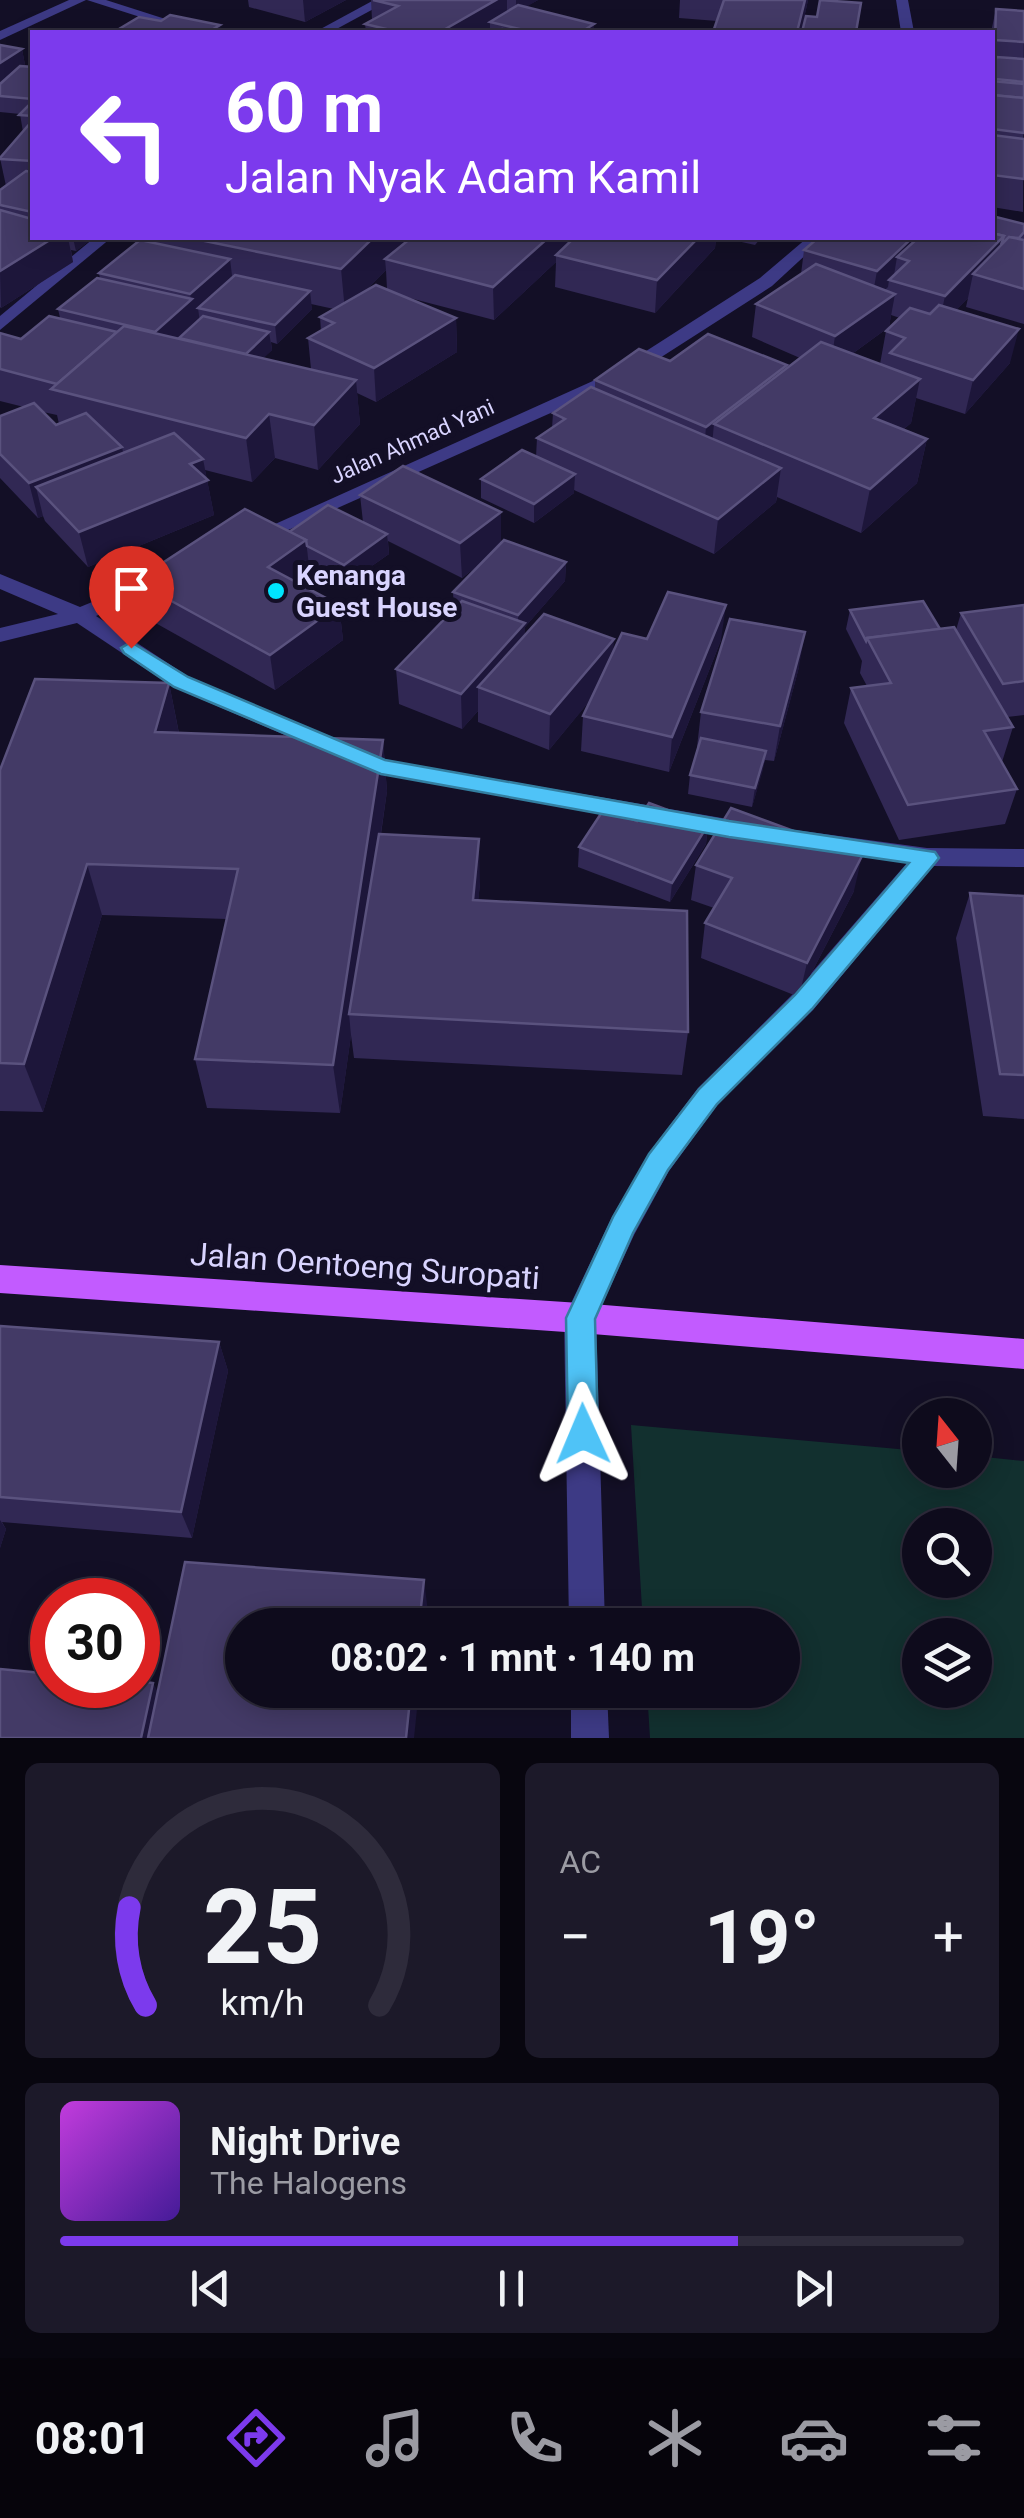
<!DOCTYPE html>
<html lang="id">
<meta charset="utf-8">
<style>
:root{--surface:#0e0b1c;--page:#1c1929;--text:#f1f3f6;--muted:#9b9ba3;--line:#2e2b3b;--accent:#7c3aed}
body{margin:0;font-family:Roboto,sans-serif;background:var(--page);color:var(--text);height:100vh;display:flex;flex-direction:column;font-size:38px;white-space:nowrap}
*{box-sizing:border-box;margin:0}
p{font-size:32px;color:var(--muted)}
.icon{flex:none;width:55px;height:55px;fill:none;stroke:currentColor;stroke-width:2;stroke-linecap:round;stroke-linejoin:round}
.map{position:relative;height:1738px;overflow:hidden}
.panel{display:flex;flex-direction:column;gap:25px;padding:25px;background:#08060f;flex:1}
.panel>*{flex:none}
.banner{position:absolute;left:30px;top:30px;width:965px;height:210px;border-radius:0px;box-shadow:0 5px 25px #0003,0 0 0 2px var(--line);background:#7c3aed;color:#fff;overflow:hidden}
.needle{width:65px;rotate:343deg}
.buttons{position:absolute;left:902px;top:1398px;display:grid;gap:20px}
.buttons a{display:grid;place-items:center;width:90px;height:90px;border-radius:50%;background:var(--surface);box-shadow:0 5px 25px #0003,0 0 0 2px var(--line);font-size:50px}
.speed{position:absolute;left:30px;top:1578px;display:flex;gap:20px;font-size:50px;font-weight:700;text-align:center}
.speed>*{display:grid;place-content:center;width:130px;height:130px;border-radius:50%;background:var(--surface);box-shadow:0 5px 25px #0003,0 0 0 2px var(--line);line-height:1}
.speed .limit{border:15px solid #d22;background:#fff;color:#111}
.pin{position:absolute;display:grid;place-items:center;width:85px;height:85px;color:#fff;margin:-102px -42px;border-radius:50% 50% 50% 0;rotate:-45deg;box-shadow:0 0 10px #0007}
.pin .icon{rotate:45deg}
.me{position:absolute;width:110px;margin:-55px;rotate:359deg;stroke-linejoin:round;filter:drop-shadow(0 0 8px #0008)}
.turn{display:flex;align-items:center;gap:35px;height:210px;padding:0 30px;font-size:45px}
.turn .icon{width:130px;height:130px;stroke-width:2.5}
.turn b{display:block;font-size:70px;line-height:85px}
.big{font-size:75px;font-weight:700;line-height:1.1}
.panel .card{flex:1;display:flex;flex-direction:column;justify-content:center;gap:15px;min-width:0;padding:0 35px;border-radius:15px;background:var(--page)}
.panel .dial{align-items:center;gap:0}
.dial svg{height:260px;overflow:visible;fill:none;stroke:var(--line);stroke-width:7;stroke-linecap:round;text-anchor:middle}
.dial text{fill:var(--text);stroke:none}
.song{display:flex;align-items:center;gap:30px}
.cover{width:120px;height:120px;border-radius:15px;background:linear-gradient(135deg,hsl(290 70% 55%),hsl(260 70% 35%))}
.played{height:10px;border-radius:5px;background:linear-gradient(90deg,var(--accent) 75%,var(--line) 75%)}
.keys{display:flex;justify-content:space-around;direction:ltr}
.heat{display:flex;justify-content:space-between;align-items:center;font-size:55px;direction:ltr}
.panel .tiles{flex:1;display:grid;gap:25px;grid-template-columns:1fr 1fr}
.card:last-child{grid-column:span 2}
.trip{position:absolute;left:225px;top:1608px;width:575px;height:100px;border-radius:50px;background:var(--surface);box-shadow:0 5px 25px #0003,0 0 0 2px var(--line);font-weight:700;line-height:100px;text-align:center}
.tab-bar{display:flex;height:160px;justify-content:space-around;align-items:center;background:#06040b;color:var(--muted)}
.tab-bar .icon{width:70px;height:70px}
.tab-bar .current{color:var(--accent)}
.tab-bar b{font-size:45px;color:var(--text)}
.map>svg:first-child{display:block}
.green{fill:#12302f;fill-rule:evenodd}
.lines{fill:none;stroke-linecap:round;stroke-linejoin:round}
.minor{fill:#3d3a85;fill-rule:evenodd}
.major{fill:#c25bff;fill-rule:evenodd}
.wall{fill:#312854;fill-rule:evenodd}
.shaded-wall{fill:#1d163a}
.building{fill:#433a66;stroke:#5a527e;stroke-width:2.5}
.route{fill:#4fc3f7;stroke:#337fa1;stroke-width:2.5}
.poi-dot{fill:#00e5ff;stroke:#130f26;stroke-width:4}
.labels{text-anchor:middle;stroke-width:10;stroke-linejoin:round;paint-order:stroke}
.far-street-label{font-size:22px;fill:#d9d4ff;stroke:#130f26}
.poi-label{font-size:28px;font-weight:bold;fill:#d9d4ff;stroke:#130f26;text-anchor:start}
.near-street-label{font-size:32px;fill:#d9d4ff;stroke:#130f26}
</style>
<div class="map">
<svg width="1024" height="1738" viewBox="0 0 1024 1738">
<rect width="100%" height="100%" fill="#130f26"/>
<path class="green" d="M 631,1425 L 920,1451 L 920,1470 L 975,1470 L 975,1456 L 1024,1461 L 1024,1738 L 650,1738 L 647,1690 L 782,1690 L 782,1625 L 643,1625 ZM 920,1525 L 975,1525 L 975,1580 L 920,1580 ZM 920,1635 L 975,1635 L 975,1690 L 920,1690 Z"/>
<g class="lines">
<g class="minor">
<polygon points="69,0 86,0 0,40 0,31"/>
<polygon points="87,0 106,0 206,32 187,32"/>
<polygon points="374,0 390,0 331,32 315,32"/>
<polygon points="896,0 908,0 914,32 901,32"/>
<polygon points="94,238 111,238 0,330 0,316"/>
<polygon points="807,238 824,238 772,286 627,379 259,543 245,543 242,539 615,371 760,278"/>
<polygon points="165,572 172,573 175,578 172,583 96,616 189,677 385,760 751,823 763,832 751,841 373,773 173,687 77,623 0,642 0,628 58,614 0,589 0,574 80,607"/>
<polygon points="795,830 927,848 1024,849 1024,867 933,866 813,1010 718,1104 669,1171 634,1235 596,1318 605,1625 569,1625 564,1318 612,1217 649,1153 698,1088 793,994 907,863 786,845 783,839 786,833"/>
<polygon points="571,1690 607,1690 609,1738 571,1738"/>
</g>
<polygon class="major" points="0,1265 580,1303 1024,1339 1024,1369 580,1333 0,1293"/>
</g>
<g class="wall">
<polygon points="248,0 346,0 305,22 249,7"/>
<polygon points="371,0 538,0 525,7 594,24 594,32 366,32 365,24 372,20"/>
<polygon points="680,0 808,0 801,32 713,32 717,21 679,18"/>
<polygon points="996,9 1024,11 1023,212 992,207 993,69 991,32"/>
<polygon points="0,45 22,49 25,65 32,67 32,238 93,238 76,251 71,250 73,262 1,308 0,307 0,190 6,186 0,158 23,132 20,114 0,112 0,84 9,76 0,82"/>
<path d="M 1024,224 L 1024,324 L 966,307 L 968,298 L 956,310 L 1010,363 L 965,414 L 916,398 L 911,423 L 904,429 L 927,439 L 917,483 L 861,533 L 777,497 L 776,502 L 714,554 L 574,490 L 574,493 L 534,523 L 481,498 L 481,479 L 536,457 L 537,438 L 552,428 L 553,413 L 595,389 L 595,380 L 670,361 L 787,368 L 800,358 L 752,337 L 756,304 L 801,274 L 804,250 ZM 891,315 L 900,318 L 886,331 L 880,364 L 852,354 L 889,327 Z"/>
<path d="M 144,238 L 716,238 L 715,248 L 655,313 L 555,287 L 556,262 L 494,320 L 402,296 L 456,318 L 457,352 L 376,402 L 357,393 L 360,424 L 318,470 L 275,458 L 252,482 L 205,470 L 214,515 L 88,567 L 45,521 L 43,516 L 38,518 L 0,478 L 0,416 L 24,407 L 0,401 L 0,333 L 21,339 L 60,318 L 58,309 L 100,279 L 99,273 L 145,240 ZM 386,270 L 387,289 L 365,291 ZM 311,304 L 334,309 L 320,317 L 321,331 L 308,338 L 311,369 L 263,358 L 272,350 L 271,342 L 277,344 L 312,309 ZM 43,412 L 57,415 L 59,424 L 56,425 Z"/>
<polygon points="724,238 761,238 755,245"/>
<polygon points="360,495 501,543 566,562 565,581 525,627 525,635 613,652 647,639 721,640 669,772 581,751 583,716 591,699 549,750 478,722 478,711 462,729 399,704 396,669 454,610 453,592 486,559 462,578 388,541 389,554 346,584 309,565 310,575 299,584 339,605 343,640 275,690 143,616 135,581 289,532 363,522"/>
<polygon points="1024,605 1024,715 1007,717 1013,727 1002,762 1017,789 1005,824 899,840 844,723 851,688 867,686 860,673 862,661 846,629 850,610 940,629 956,630 961,613"/>
<polygon points="799,667 774,761 765,760 752,807 688,794 690,775 699,747 697,747 701,712"/>
<polygon points="169,683 179,733 383,740 387,791 381,834 480,884 478,901 688,1032 682,1075 354,1058 351,1035 340,1113 207,1108 195,1059 227,919 102,915 43,1112 0,1111 0,770"/>
<polygon points="637,821 708,825 706,844 670,902 578,867 579,847"/>
<polygon points="696,865 854,891 799,997 701,958 705,923 714,908 691,900"/>
<polygon points="970,893 1024,896 1024,1119 983,1116 956,938"/>
<polygon points="0,1326 219,1342 228,1371 192,1538 2,1522 6,1529 0,1548"/>
</g>
<g class="shaded-wall">
<polygon points="303,0 346,0 305,22"/>
<polygon points="496,0 507,0 507,22 490,22 490,32 440,32"/>
<polygon points="516,0 538,0 516,13"/>
<polygon points="805,0 808,0 801,32 797,32"/>
<polygon points="594,24 594,32 581,32"/>
<polygon points="220,25 221,32 208,32"/>
<polygon points="22,49 25,65 0,82 0,63"/>
<polygon points="1004,236 996,268 973,274 968,298 938,329 945,296"/>
<polygon points="53,238 68,238 73,262 1,308 0,271"/>
<polygon points="73,238 93,238 76,251"/>
<polygon points="373,238 418,238 385,259 386,270 345,311 341,269"/>
<polygon points="548,238 574,238 556,255 556,262 494,320 493,287"/>
<polygon points="698,238 716,238 715,248 655,313 657,280"/>
<polygon points="912,238 930,238 909,261 897,257 893,281 889,280 888,287 871,304 877,271"/>
<polygon points="230,259 234,292 198,308 200,323 176,352 155,332 191,300 190,294"/>
<polygon points="310,291 312,309 277,344 275,325"/>
<polygon points="895,294 889,327 830,370 835,336"/>
<polygon points="456,318 457,352 376,402 374,368"/>
<polygon points="1019,329 1010,363 965,414 973,380"/>
<polygon points="269,332 272,350 237,384 235,366"/>
<polygon points="787,365 782,398 714,424 711,455 703,461 706,427"/>
<polygon points="920,379 911,423 865,462 874,418"/>
<polygon points="356,380 360,424 318,470 314,425"/>
<polygon points="269,414 275,458 252,482 246,438"/>
<polygon points="927,439 917,483 861,533 870,489"/>
<polygon points="122,447 129,482 36,487 43,516 38,518 29,483"/>
<polygon points="203,459 214,515 88,567 79,532 190,464"/>
<polygon points="781,468 776,502 714,554 718,519"/>
<polygon points="575,474 574,493 534,523 534,504"/>
<polygon points="501,512 501,547 462,578 460,543"/>
<polygon points="387,534 389,554 346,584 344,565"/>
<polygon points="306,540 310,575 273,602 268,567"/>
<polygon points="566,562 565,581 525,627 525,658 478,687 478,711 462,729 461,694 518,631 518,615"/>
<polygon points="339,605 343,640 275,690 270,655"/>
<polygon points="726,605 721,640 669,772 672,737"/>
<polygon points="805,632 799,667 774,761 780,726"/>
<polygon points="614,639 612,674 549,750 550,714"/>
<polygon points="169,683 179,734 155,732"/>
<polygon points="383,740 387,791 354,1015 349,1014 351,1035 340,1113 333,1065"/>
<polygon points="766,751 763,770 752,807 755,788"/>
<polygon points="708,825 706,844 670,902 672,883"/>
<polygon points="479,839 480,884 474,945 473,900"/>
<polygon points="862,856 854,891 799,997 807,963"/>
<polygon points="87,864 102,915 43,1112 24,1064"/>
<polygon points="219,1342 228,1371 192,1538 181,1512"/>
<polygon points="0,1520 6,1529 0,1548"/>
<polygon points="424,1580 428,1612 426,1625 419,1625"/>
<polygon points="153,1683 169,1711 163,1738 141,1738"/>
<polygon points="411,1690 419,1690 414,1738 406,1738"/>
</g>
<g class="building">
<polygon points="373,0 496,0 440,32 399,32 365,24 398,6"/>
<polygon points="724,0 805,0 797,32 713,32"/>
<polygon points="820,0 861,3 856,32 802,32 806,16 817,17"/>
<polygon points="518,5 594,24 581,32 532,32 490,22"/>
<polygon points="996,9 1024,11 1024,42 995,40"/>
<polygon points="170,15 220,25 208,32 114,32 139,17 161,21"/>
<polygon points="502,29 517,32 495,32"/>
<polygon points="0,45 22,49 0,63"/>
<polygon points="996,57 1024,59 1024,82 995,79"/>
<polygon points="20,66 32,67 32,99 0,96 0,84"/>
<polygon points="992,81 1024,84 1024,98 992,95"/>
<polygon points="992,95 1024,98 1024,133 992,129"/>
<polygon points="32,102 32,116 19,115"/>
<polygon points="32,121 32,161 0,159 0,158"/>
<polygon points="992,135 1024,139 1024,179 992,175"/>
<polygon points="26,171 32,172 32,212 0,205 0,190"/>
<polygon points="0,210 32,219 32,238 53,238 0,271"/>
<polygon points="992,216 1024,224 1024,232 1019,238 1009,237 1001,245 1004,236 992,233"/>
<polygon points="992,233 1004,236 945,296 889,280 909,261 897,257 918,238 992,238"/>
<polygon points="1009,237 1024,240 1024,289 973,274"/>
<polygon points="190,238 373,238 341,269"/>
<polygon points="411,238 548,238 493,287 385,259"/>
<polygon points="574,238 698,238 657,280 556,255"/>
<polygon points="818,238 912,238 877,271 804,250"/>
<polygon points="140,240 230,259 190,294 99,273"/>
<polygon points="816,264 895,294 835,336 756,304"/>
<polygon points="235,275 310,291 275,325 198,308"/>
<polygon points="97,278 192,299 155,332 58,309"/>
<polygon points="376,285 456,318 374,368 308,338 334,323 320,317"/>
<polygon points="939,305 1019,329 973,380 890,353 905,338 886,331 910,308 930,314"/>
<polygon points="49,316 117,332 57,384 0,369 0,333 21,339"/>
<polygon points="203,316 269,332 246,354 179,338"/>
<polygon points="124,326 356,380 314,425 269,414 246,438 51,389"/>
<polygon points="708,334 787,365 706,427 595,380 639,349 670,361"/>
<polygon points="821,342 920,379 874,418 927,439 870,489 714,424"/>
<polygon points="591,387 781,468 718,519 537,438 565,419 553,413"/>
<polygon points="34,403 56,425 86,413 122,447 29,483 0,454 0,416"/>
<polygon points="174,433 203,459 190,464 208,480 79,532 36,487"/>
<polygon points="522,450 575,474 534,504 481,479"/>
<polygon points="403,466 501,512 460,543 360,495"/>
<polygon points="328,505 387,534 344,565 307,546 306,540 289,532"/>
<polygon points="245,509 306,540 268,567 339,605 270,655 135,581"/>
<polygon points="504,540 566,562 518,615 453,592"/>
<polygon points="668,592 726,605 672,737 583,716 622,633 647,639"/>
<polygon points="462,601 525,623 461,694 396,669"/>
<polygon points="923,601 940,629 867,638 866,641 850,610"/>
<polygon points="1024,605 1024,681 1003,684 961,613"/>
<polygon points="544,614 614,639 550,714 478,687"/>
<polygon points="730,619 805,632 780,726 701,712"/>
<polygon points="954,627 1013,727 984,731 1017,789 908,805 851,688 891,683 867,638"/>
<polygon points="35,679 169,683 155,732 383,740 333,1065 195,1059 238,869 87,864 24,1064 0,1063 0,770"/>
<polygon points="701,738 766,751 755,788 690,775"/>
<polygon points="649,803 708,825 672,883 579,847 604,809 637,821"/>
<polygon points="731,808 862,856 807,963 705,923 732,878 696,865"/>
<polygon points="379,834 479,839 473,900 687,911 688,1032 349,1014"/>
<polygon points="970,893 1024,896 1024,1075 1000,1074"/>
<polygon points="0,1326 219,1342 181,1512 0,1497"/>
<polygon points="185,1562 424,1580 419,1625 242,1625 242,1690 411,1690 406,1738 148,1738"/>
<polygon points="0,1669 52,1674 52,1685 138,1685 138,1681 153,1683 141,1738 0,1738"/>
</g>
<polygon class="route" points="131,642 188,677 385,760 729,821 935,852 939,858 935,863 812,1009 717,1104 668,1170 633,1233 595,1319 598,1434 594,1444 583,1448 572,1444 568,1434 566,1318 613,1217 649,1154 699,1089 795,995 909,863 729,837 381,774 174,687 124,653 121,648"/>
<circle class="poi-dot" cx="276" cy="591" r="10"/>
<g class="labels">
<g class="far-street-label">
<text transform="translate(412 441) rotate(-24)" y="8">Jalan Ahmad Yani</text>
</g>
<g class="poi-label">
<text x="296" y="585">Kenanga<tspan x="296" dy="32">Guest House</tspan></text>
</g>
<g class="near-street-label">
<text transform="translate(365 1266) rotate(4)" y="11">Jalan Oentoeng Suropati</text>
</g>
</g>
</svg>
<div class="buttons">
<a><svg class="needle" viewBox="-14 -14 28 28"><path d="M0-13l5 13h-10z" fill="#e53935"/><path d="M0 13l5-13h-10z" fill="#9b9ba3"/></svg></a>
<a><svg class="icon" aria-label="search" viewBox="0 0 24 24"><circle cx="10" cy="10" r="6"/><path d="M15 15l6 6"/></svg></a>
<a><svg class="icon" aria-label="layers" viewBox="0 0 24 24"><path d="M12 4l9 5-9 5-9-5zM3 14l9 5 9-5"/></svg></a>
</div>
<div class="speed"><div class="limit">30</div></div>
<div class="pin" style="left:131px;top:648px;background:#d93025"><svg class="icon" aria-label="arrive" viewBox="0 0 24 24"><path d="M6 21V4h12l-3 4 3 4H6"/></svg></div>
<svg class="me" style="left:583px;top:1434px" viewBox="-20 -20 40 40"><path d="M0-17L14 15 0 8-14 15z" fill="#4fc3f7" stroke="#fff" stroke-width="4"/></svg>
<div class="trip">08:02 · 1 mnt · 140 m</div>
<div class="banner">
<div class="turn"><svg class="icon" aria-label="left" viewBox="0 0 24 24"><path d="M17 20v-9H6M10 6l-5 5 5 5"/></svg><div><b>60 m</b>Jalan Nyak Adam Kamil</div></div>
</div>
</div>
<section class="panel">
<div class="tiles">
<div class="card dial"><svg viewBox="0 0 100 80">
<path d="M14 69A42 42 0 1 1 86 69"/>
<path d="M14 69A42 42 0 0 1 9 39" stroke="#7c3aed"/>
<text x="50" y="56" font-size="32" font-weight="700">25</text>
<text x="50" y="72" font-size="11">km/h</text>
</svg></div>
<div class="card"><p>AC</p>
<div class="heat"><a>−</a><b class="big">19°</b><a>+</a></div>
</div>
<div class="card">
<div class="song"><i class="cover"></i><div><b>Night Drive</b><p>The Halogens</p></div></div>
<div class="played"></div>
<div class="keys"><svg class="icon" aria-label="previous" viewBox="0 0 24 24"><path d="M18 5L8 12l10 7zM5 5v14"/></svg><svg class="icon" aria-label="pause" viewBox="0 0 24 24"><path d="M8 5v14M16 5v14"/></svg><svg class="icon" aria-label="next" viewBox="0 0 24 24"><path d="M6 5l10 7-10 7zM19 5v14"/></svg></div>
</div>
</div>
</section>
<nav class="tab-bar">
<b>08:01</b>
<svg class="icon current" aria-label="directions" viewBox="0 0 24 24"><path d="M12 3l9 9-9 9-9-9zM9 14v-3h6M13 9l2 2-2 2"/></svg>
<svg class="icon" aria-label="music" viewBox="0 0 24 24"><path d="M9 18V5l10-2v13"/><circle cx="6" cy="18" r="3"/><circle cx="16" cy="16" r="3"/></svg>
<svg class="icon" aria-label="phone" viewBox="0 0 24 24"><path d="M5 4h4l2 5-3 2q2 4 5 5l2-3 5 2v4C11 20 4 13 5 4z"/></svg>
<svg class="icon" aria-label="climate" viewBox="0 0 24 24"><path d="M12 3v18M4 7l16 10M4 17L20 7"/></svg>
<svg class="icon" aria-label="car" viewBox="0 0 24 24"><path d="M5 17H2v-5l4-1 3-4h7l3 4 3 1v5h-3M9 17h6M6 11h13"/><circle cx="7" cy="17" r="2"/><circle cx="17" cy="17" r="2"/></svg>
<svg class="icon" aria-label="filters" viewBox="0 0 24 24"><path d="M4 7h16M4 17h16"/><circle cx="9" cy="7" r="2"/><circle cx="15" cy="17" r="2"/></svg>
</nav>
